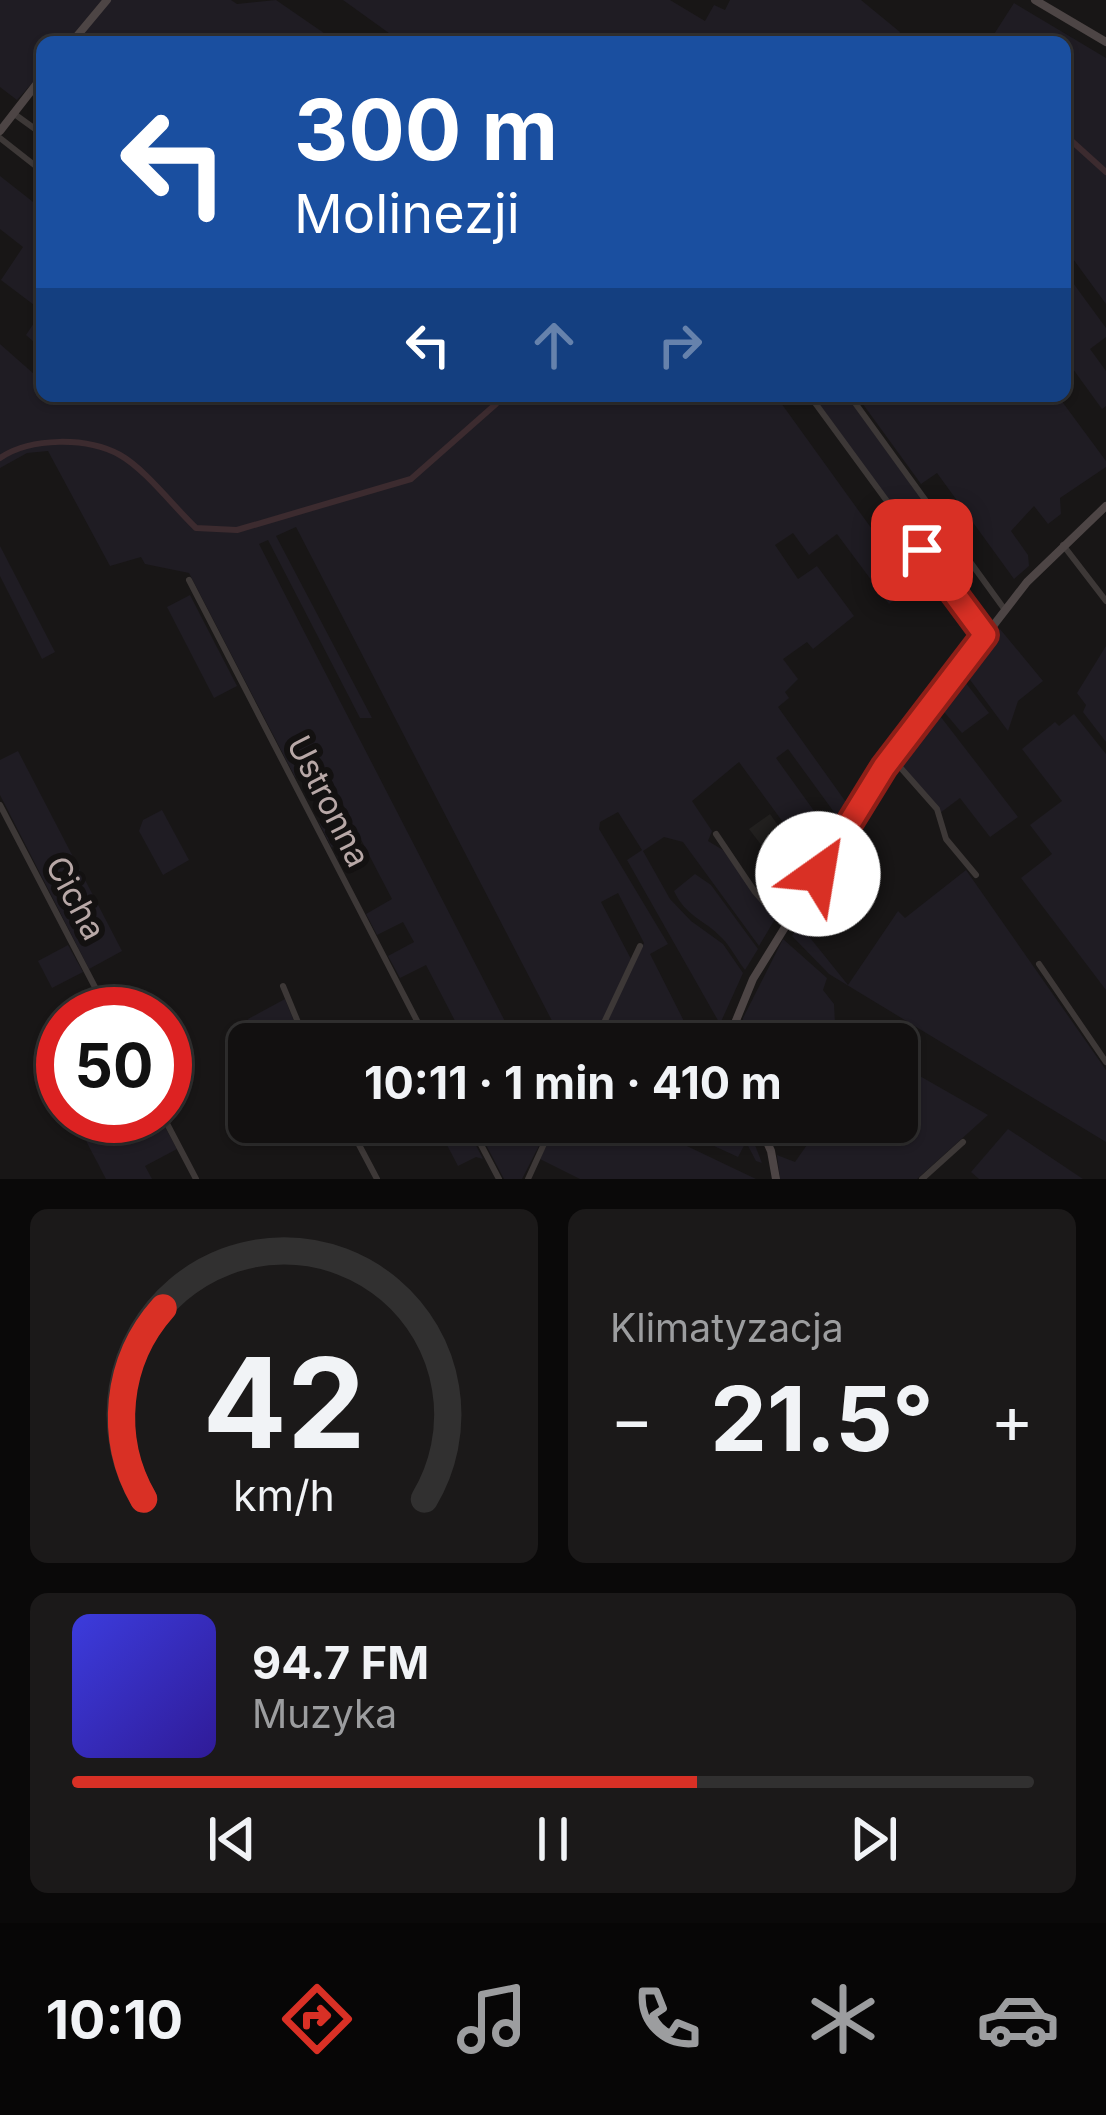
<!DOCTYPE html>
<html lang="pl">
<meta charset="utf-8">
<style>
:root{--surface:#121010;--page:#1b1919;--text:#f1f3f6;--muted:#9c9d9f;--line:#313030;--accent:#d93025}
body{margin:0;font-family:Inter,sans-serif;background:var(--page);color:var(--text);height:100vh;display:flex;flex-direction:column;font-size:45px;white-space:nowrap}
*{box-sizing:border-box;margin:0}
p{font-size:39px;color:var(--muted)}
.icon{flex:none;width:66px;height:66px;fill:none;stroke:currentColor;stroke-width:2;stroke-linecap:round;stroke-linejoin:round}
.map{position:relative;height:1179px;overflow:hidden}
.details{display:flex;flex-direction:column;gap:30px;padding:30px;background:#0a0909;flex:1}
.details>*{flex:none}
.hud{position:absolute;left:36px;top:36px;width:1035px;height:366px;border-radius:18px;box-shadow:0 3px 9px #0004,0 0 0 3px var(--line);background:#1a4fa0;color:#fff;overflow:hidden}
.speed{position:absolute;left:36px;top:987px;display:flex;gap:24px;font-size:60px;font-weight:700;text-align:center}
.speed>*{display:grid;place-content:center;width:156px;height:156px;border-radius:50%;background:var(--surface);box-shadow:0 3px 9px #0004,0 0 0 3px var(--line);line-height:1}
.speed .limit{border:18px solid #d22;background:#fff;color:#111}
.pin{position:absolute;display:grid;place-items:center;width:102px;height:102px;color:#fff;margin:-51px;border-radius:24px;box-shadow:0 6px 18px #0006}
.me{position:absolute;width:132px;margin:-66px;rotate:32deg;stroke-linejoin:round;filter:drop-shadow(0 0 9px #0008)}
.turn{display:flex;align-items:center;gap:42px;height:252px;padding:0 60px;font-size:54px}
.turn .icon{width:156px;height:156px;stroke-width:2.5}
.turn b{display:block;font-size:84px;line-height:102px}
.lanes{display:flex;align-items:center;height:114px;padding:0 60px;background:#0003;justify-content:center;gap:60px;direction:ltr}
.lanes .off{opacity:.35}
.big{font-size:90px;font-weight:700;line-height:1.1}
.details .tile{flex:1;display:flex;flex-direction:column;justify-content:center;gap:18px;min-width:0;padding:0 42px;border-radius:18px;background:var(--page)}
.details .dial{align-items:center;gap:0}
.dial svg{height:312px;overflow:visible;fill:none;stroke:var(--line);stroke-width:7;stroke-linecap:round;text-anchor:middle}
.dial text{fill:var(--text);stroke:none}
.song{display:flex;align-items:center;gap:36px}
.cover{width:144px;height:144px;border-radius:18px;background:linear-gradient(135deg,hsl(240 70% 55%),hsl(250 70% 35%))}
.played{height:12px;border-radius:6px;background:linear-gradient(90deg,var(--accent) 65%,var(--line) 65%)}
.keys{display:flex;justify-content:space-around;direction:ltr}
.heat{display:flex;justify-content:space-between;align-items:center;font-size:66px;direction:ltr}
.details .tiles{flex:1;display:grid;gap:30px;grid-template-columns:1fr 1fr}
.tile:last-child{grid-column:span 2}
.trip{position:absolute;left:228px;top:1023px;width:690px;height:120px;border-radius:18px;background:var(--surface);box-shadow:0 3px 9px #0004,0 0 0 3px var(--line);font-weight:700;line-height:120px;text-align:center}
.tabs{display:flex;height:192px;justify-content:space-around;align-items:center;background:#070606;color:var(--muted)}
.tabs .icon{width:84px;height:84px}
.tabs .on{color:var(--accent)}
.tabs b{font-size:54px;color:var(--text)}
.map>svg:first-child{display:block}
.built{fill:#22201f}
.green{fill:#1f1c23}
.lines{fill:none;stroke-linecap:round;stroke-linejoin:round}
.canal{stroke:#3c2b2f;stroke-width:6}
.street{stroke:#3d3837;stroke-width:6}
.secondary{stroke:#4d4545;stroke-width:8}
.route-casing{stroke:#8d1f18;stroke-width:30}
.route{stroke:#d93025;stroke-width:21}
.labels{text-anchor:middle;stroke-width:12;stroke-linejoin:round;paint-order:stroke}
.street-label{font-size:33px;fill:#b8a8a7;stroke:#131111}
</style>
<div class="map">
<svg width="1106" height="1179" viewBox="0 0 1106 1179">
<rect width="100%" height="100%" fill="#181616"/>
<polygon class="built" points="770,814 808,868 795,889 749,829"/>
<g class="green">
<polygon points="0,0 102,0 67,42 42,42 42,72 17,100 0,87"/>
<polygon points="110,0 231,0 237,4 276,0 337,42 90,42 81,35"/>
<polygon points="343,0 670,0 705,21 714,5 725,10 730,0 861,0 900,32 896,42 389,42 393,36"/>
<polygon points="1014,3 1106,58 1106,304 1065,248 1065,42 989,42"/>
<polygon points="0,176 42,209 42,349 26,335 42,311 1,280 23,247 0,229"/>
<polygon points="1065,272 1106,328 1106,337 1090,349 1106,371 1106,406 1102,409 1065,358"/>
<polygon points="0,344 34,374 42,368 42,396 776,396 913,586 889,604 837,534 809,555 793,533 775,545 798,579 817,566 854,616 813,649 807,642 783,659 798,679 785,692 789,698 778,707 848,805 839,819 788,749 776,758 830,833 812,862 739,762 692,801 712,831 708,841 723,850 775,919 759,946 683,842 664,837 643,851 670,899 691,921 723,944 743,973 720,1024 627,860 642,850 618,812 600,822 599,829 668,944 650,954 691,1035 715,1025 725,1032 725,1044 674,1044 668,1040 666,1044 596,1044 644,943 618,893 601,902 631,959 592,1044 564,1044 296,527 276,536 372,718 360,718 268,540 259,544 511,1033 492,1044 467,1044 426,965 400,978 388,956 414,942 403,922 377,935 366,914 392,899 356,830 334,841 332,848 319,823 326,824 347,812 321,764 295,777 189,573 145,564 141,557 110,566 48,451 27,453 0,468"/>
<polygon points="813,396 847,396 958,550 936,565"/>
<polygon points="857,396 1058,396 1106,461 1106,467 1060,498 1061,514 1048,524 1034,506 1011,531 1028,555 1029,566 1014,579 937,473 921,484"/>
<polygon points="0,546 55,652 42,659 0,576"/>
<polygon points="190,595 237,686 214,698 167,607"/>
<polygon points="1000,629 1043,681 1018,701 1008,731 965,673"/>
<polygon points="1106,646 1106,742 1083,712 1086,705 1077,693"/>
<polygon points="962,678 989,713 962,733 940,707"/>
<polygon points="937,712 1018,817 990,837 960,798 940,813 898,760"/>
<polygon points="1074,714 1106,754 1106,990 1021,878 1052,854 1030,825 1062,801 1022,749 1055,722 1059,726"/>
<polygon points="18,751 122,951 89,969 0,795 0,760"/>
<polygon points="162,810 189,860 163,875 139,831 143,820"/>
<polygon points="966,870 1106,1070 1106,1142 847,985 829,974 792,936 799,924 848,985 898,911 905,918"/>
<path d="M 695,874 L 711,885 L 758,949 L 745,970 C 737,960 731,947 722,938 C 704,919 686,917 674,891 Z"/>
<polygon points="783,939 827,978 823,990 834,1004 835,1023 864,1044 842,1044 821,1033 815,1044 741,1044 743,1018"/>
<polygon points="68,945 83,972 52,988 38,961"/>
<polygon points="285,999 294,1021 258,1040 248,1019"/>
<polygon points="897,1063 988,1115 917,1179 780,1179 777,1155 795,1162 809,1142 812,1122 897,1122"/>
<polygon points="73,1116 159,1116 177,1149 145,1166 152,1179 106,1179"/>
<polygon points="435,1122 464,1122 483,1159 476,1157 458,1166"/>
<polygon points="474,1122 533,1122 542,1140 522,1179 504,1179"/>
<polygon points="558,1122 646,1122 645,1126 756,1179 580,1179 540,1159"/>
<polygon points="711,1122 746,1122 762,1163 756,1161 746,1142 738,1157 701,1140"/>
<polygon points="1008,1129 1083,1179 979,1179 971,1172"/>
</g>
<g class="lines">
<g class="canal">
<polyline points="854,42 871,42"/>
<polyline points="1065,135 1106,172"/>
<path d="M 0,458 C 31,437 87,437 120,455 C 145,469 174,507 196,528 L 237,530 L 411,479 L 496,404 L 499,396"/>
</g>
<g class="street">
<polyline points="13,113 42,134"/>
<polyline points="0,138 42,171"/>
<polyline points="810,396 985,635"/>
<polyline points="850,396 1005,610"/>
<polyline points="1063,545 1106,601"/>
<polyline points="189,580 429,1044"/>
<polyline points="892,758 937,809 946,839 976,875"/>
<polyline points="0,805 109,1014"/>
<polyline points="716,834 755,892 786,927"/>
<polyline points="1039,964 1106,1062"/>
<polyline points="283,986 307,1044"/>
<polyline points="594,1044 640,946"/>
<polyline points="163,1116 196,1179"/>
<polyline points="347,1122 377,1179"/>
<polyline points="469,1122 499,1179"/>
<polyline points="528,1179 554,1122"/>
<polyline points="922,1179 963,1142"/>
</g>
<g class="secondary">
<polyline points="1035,0 1106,42"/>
<polyline points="72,42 107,0"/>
<polyline points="0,131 42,77"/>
<polyline points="734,1044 735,1023 753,979 884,767 1027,582 1106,506"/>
<polyline points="758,1122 771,1151 776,1179"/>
</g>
</g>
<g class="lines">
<defs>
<polyline id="route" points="818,874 884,767 985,635 922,550"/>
</defs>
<use href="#route" class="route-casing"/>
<use href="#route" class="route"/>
</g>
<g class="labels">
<g class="street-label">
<text transform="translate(329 801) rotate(63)" y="12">Ustronna</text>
<text transform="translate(76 898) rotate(62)" y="12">Cicha</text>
</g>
</g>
</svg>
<div class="speed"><div class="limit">50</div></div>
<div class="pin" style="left:922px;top:550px;background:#d93025"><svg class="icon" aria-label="arrive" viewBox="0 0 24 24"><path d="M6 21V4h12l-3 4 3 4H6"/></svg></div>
<svg class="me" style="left:818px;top:874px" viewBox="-20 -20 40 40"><circle r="19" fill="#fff"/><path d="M0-13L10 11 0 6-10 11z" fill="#d93025"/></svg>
<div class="trip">10:11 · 1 min · 410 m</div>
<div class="hud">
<div class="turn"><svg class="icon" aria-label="left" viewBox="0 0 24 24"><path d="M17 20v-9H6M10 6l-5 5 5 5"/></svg><div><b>300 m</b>Molinezji</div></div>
<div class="lanes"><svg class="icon" aria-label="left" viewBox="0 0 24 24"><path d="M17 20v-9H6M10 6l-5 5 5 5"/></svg><svg class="icon off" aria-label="ahead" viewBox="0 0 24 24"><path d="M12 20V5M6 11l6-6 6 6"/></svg><svg class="icon off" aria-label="right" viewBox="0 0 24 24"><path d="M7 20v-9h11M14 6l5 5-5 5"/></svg></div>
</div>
</div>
<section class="details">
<div class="tiles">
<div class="tile dial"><svg viewBox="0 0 100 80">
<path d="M14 69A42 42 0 1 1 86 69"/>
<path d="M14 69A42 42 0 0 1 19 20" stroke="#d93025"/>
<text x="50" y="56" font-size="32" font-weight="700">42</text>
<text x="50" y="72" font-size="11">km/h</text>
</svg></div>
<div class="tile"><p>Klimatyzacja</p>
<div class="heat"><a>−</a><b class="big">21.5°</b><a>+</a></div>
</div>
<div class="tile">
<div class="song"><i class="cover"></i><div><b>94.7 FM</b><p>Muzyka</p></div></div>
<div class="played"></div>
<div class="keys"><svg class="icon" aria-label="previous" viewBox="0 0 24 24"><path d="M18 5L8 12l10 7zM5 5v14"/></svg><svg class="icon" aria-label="pause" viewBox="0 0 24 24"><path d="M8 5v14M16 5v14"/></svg><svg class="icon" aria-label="next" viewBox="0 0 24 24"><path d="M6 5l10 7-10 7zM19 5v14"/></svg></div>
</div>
</div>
</section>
<nav class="tabs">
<b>10:10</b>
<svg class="icon on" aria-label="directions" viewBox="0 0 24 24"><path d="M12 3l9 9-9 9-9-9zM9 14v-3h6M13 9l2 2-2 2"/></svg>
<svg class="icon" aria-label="music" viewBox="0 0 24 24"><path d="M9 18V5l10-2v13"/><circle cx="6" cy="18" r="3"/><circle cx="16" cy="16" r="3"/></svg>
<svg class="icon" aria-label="phone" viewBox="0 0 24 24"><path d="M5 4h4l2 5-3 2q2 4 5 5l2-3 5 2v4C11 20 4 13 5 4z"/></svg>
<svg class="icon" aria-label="climate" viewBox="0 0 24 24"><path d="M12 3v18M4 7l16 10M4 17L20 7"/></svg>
<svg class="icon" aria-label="car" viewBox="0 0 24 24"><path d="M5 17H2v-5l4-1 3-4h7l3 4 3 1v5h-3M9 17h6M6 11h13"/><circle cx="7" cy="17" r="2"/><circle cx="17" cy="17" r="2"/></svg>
</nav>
